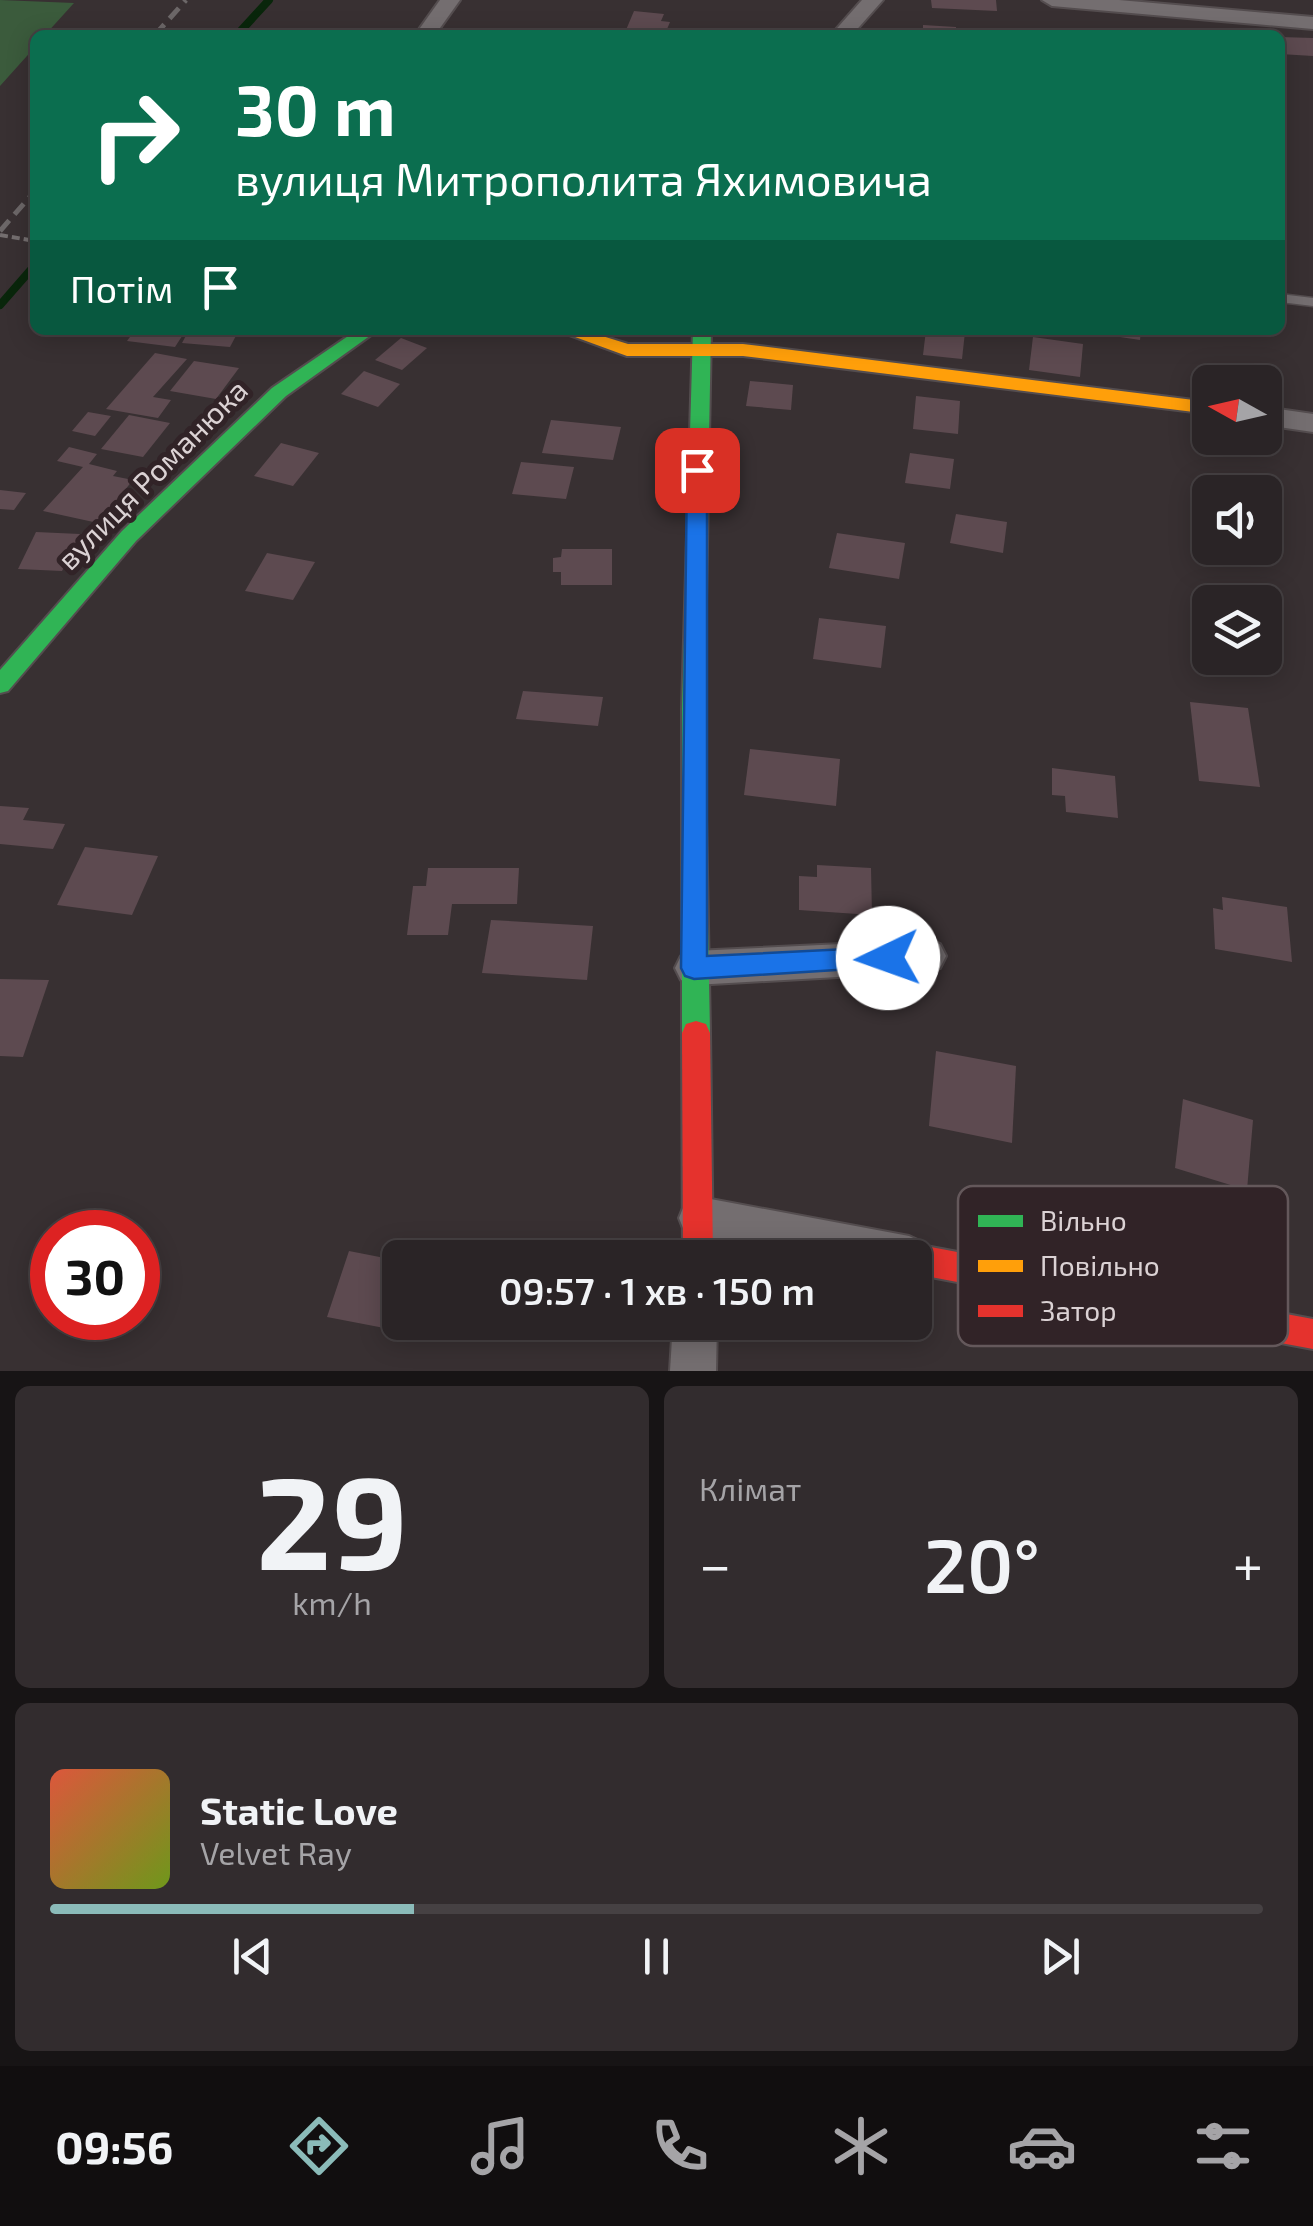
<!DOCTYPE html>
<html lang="uk">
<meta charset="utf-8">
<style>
:root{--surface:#2a2426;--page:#322c2e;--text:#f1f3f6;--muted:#a5a4a7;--line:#464143;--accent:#8bbbb9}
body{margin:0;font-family:"Exo 2",sans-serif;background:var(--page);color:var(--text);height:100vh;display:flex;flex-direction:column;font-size:38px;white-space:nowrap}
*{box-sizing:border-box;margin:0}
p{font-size:32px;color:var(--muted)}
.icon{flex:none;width:55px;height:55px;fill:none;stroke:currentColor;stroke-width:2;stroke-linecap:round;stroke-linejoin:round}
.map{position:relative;height:1371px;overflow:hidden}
.drawer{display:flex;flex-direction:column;gap:15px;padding:15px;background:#171415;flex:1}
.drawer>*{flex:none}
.hud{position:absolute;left:30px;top:30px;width:1255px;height:305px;border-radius:15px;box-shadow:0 5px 25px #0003,0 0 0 2px var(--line);background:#0b6e4f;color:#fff;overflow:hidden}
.needle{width:65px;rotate:278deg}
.fabs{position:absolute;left:1192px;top:365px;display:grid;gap:20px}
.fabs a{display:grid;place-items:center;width:90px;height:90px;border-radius:15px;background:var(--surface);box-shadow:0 5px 25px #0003,0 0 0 2px var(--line);font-size:50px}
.speed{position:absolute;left:30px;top:1210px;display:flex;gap:20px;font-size:50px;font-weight:700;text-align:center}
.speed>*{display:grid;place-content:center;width:130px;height:130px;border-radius:50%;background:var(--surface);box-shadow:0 5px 25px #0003,0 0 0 2px var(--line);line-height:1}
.speed .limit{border:15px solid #d22;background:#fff;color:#111}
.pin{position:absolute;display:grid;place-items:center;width:85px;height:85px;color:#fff;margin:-42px;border-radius:20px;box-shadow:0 5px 15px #0006}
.me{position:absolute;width:110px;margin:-55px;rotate:267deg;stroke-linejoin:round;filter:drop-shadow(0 0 8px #0008)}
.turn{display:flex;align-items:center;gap:35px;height:210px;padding:0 40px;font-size:45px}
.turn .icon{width:130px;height:130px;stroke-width:2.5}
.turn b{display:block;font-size:70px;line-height:85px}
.then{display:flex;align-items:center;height:95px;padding:0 40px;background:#0003;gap:20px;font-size:38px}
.big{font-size:75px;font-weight:600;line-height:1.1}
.drawer .widget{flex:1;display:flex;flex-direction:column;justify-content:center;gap:15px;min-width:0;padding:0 35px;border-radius:15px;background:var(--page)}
.drawer .dial{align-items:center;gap:0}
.dial b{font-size:130px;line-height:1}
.song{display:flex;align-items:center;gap:30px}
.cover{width:120px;height:120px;border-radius:15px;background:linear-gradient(135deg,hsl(10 70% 55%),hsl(80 70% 35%))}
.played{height:10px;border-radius:5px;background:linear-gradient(90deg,var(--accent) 30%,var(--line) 30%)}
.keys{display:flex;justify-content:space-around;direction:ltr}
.heat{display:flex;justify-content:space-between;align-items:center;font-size:55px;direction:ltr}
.drawer .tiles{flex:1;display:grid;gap:15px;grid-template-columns:1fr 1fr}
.widget:last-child{grid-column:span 2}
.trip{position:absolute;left:382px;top:1240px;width:550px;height:100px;border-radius:15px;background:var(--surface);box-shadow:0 5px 25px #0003,0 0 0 2px var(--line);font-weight:600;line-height:100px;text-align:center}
.tab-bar{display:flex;height:160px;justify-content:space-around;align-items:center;background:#110e0f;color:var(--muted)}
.tab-bar .icon{width:70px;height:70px}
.tab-bar .selected{color:var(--accent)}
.tab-bar b{font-size:45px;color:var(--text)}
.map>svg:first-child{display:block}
.green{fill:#3b5b3c}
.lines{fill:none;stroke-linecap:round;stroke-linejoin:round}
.stream{stroke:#09260b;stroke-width:8}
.building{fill:#5d4a50}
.lane-casing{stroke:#544d4f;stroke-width:3}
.street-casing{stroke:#544d4f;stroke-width:4}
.fast-casing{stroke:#544d4f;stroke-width:4}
.slow-casing{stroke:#544d4f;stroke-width:4}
.jam-casing{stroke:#544d4f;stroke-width:4}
.path{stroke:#746e6f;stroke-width:4;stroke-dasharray:8 4;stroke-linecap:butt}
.lane{fill:#746e70;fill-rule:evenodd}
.street{fill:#746e70;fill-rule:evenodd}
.fast{fill:#30b455;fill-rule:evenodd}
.slow{fill:#ff9f0a;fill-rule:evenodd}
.jam{fill:#e5322d;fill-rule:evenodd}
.rail{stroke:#6c6768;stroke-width:5;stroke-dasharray:14 8;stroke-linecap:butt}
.route{fill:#1a73e8;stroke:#114b97;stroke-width:2.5}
.labels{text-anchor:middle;stroke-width:10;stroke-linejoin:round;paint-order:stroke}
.street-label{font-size:30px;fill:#dbd2d4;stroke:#312327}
.key{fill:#312327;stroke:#64585b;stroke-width:2.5}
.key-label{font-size:28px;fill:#dbd2d4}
</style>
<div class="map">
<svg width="1313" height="1371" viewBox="0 0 1313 1371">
<rect width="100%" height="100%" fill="#383032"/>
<polygon class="green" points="0,0 74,3 45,35 35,35 35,47 0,86"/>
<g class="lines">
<g class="stream">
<polyline points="237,35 269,0"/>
<polyline points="0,305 35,265"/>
</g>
</g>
<g class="building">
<polygon points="931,0 996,0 997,11 932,8"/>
<polygon points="634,11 664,14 661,21 670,22 665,34 626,30"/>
<polygon points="923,25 956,27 956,35 913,35 914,29 923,29"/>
<polygon points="1280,37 1313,38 1313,56 1280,54"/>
<polygon points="135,330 186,330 175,347 127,341"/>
<polygon points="189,330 239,330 230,347 182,343"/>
<polygon points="926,330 965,332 962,359 923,355"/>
<polygon points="1087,330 1141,330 1140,340 1087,332"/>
<polygon points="1033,337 1083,344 1080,377 1029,370"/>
<polygon points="401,338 427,348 402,370 375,360"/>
<polygon points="155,353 187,359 153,397 171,400 158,418 106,409"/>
<polygon points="194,361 239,368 216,399 170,391"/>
<polygon points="364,371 400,384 378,407 341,394"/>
<polygon points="750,381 793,385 791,410 746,406"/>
<polygon points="916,396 960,401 958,434 913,429"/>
<polygon points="88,412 111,416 95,436 72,431"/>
<polygon points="129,415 170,423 143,457 101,449"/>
<polygon points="551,420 621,427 613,460 542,453"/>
<polygon points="281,443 319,453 293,486 254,476"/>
<polygon points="69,447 97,454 89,464 117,471 113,476 133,480 98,523 43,511 83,467 57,461"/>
<polygon points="910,453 954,459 950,489 905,483"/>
<polygon points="521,462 574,467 566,499 512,494"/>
<polygon points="0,490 26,493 14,510 0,509"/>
<polygon points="956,514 1007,522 1003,553 950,543"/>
<polygon points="36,532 80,534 62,571 18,569"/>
<polygon points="837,533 905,543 899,579 829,568"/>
<polygon points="562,549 612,549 612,585 561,585 561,572 553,572 553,558 561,557"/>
<polygon points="267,553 315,562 293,600 245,591"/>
<polygon points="819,618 886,626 881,668 813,659"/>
<polygon points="523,691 603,697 598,726 516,719"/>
<polygon points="1190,702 1248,708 1260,787 1199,781"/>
<polygon points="750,749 840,759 836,806 744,795"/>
<polygon points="1052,768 1115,776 1118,818 1066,812 1065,796 1052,795"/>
<polygon points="0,806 29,808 23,820 65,824 53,849 0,844"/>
<polygon points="85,847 158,856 132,915 57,905"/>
<polygon points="817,865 871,868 872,915 799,910 799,876 817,877"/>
<polygon points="428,868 519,868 517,904 452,904 448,935 407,935 413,886 426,886"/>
<polygon points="1222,897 1287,907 1292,962 1215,949 1213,908 1223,910"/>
<polygon points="491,920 593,926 587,980 482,973"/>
<polygon points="0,979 49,980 23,1057 0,1056"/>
<polygon points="936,1051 1016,1066 1012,1143 929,1126"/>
<polygon points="1183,1099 1253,1120 1247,1190 1175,1168"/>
<polygon points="349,1251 400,1261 400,1322 408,1322 405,1332 327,1317"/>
</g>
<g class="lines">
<defs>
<polygon id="lane" points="1280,294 1313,298 1313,306 1280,302"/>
<g id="street">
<polygon points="440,0 460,0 435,35 415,35"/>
<polygon points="862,0 883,0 852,35 831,35"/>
<polygon points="1042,0 1119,0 1313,17 1313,29 1052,6"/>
<polygon points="1265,407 1313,414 1313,432 1265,425"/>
<polygon points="927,940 940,944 946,956 940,968 927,972 694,985 681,980 675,968 681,956 694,951"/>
<path d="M 700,1197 L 909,1236 L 924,1243 L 931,1258 L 924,1273 L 915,1277 L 915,1258 C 839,1258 757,1262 685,1233 L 679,1218 L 685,1203 Z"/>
<polygon points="673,1322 717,1322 716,1371 670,1371"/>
</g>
<g id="fast">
<polygon points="357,330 378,330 286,396 136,541 8,691 0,693 0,670 122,531 272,388"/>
<polygon points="693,330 711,330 704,709 710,1033 706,1042 696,1045 686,1042 682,1033 682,709"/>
</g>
<polygon id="slow" points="556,330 583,330 628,344 743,344 1210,402 1210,414 743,356 627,356"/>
<g id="jam">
<polygon points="696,1021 706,1024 710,1033 713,1258 683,1258 682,1033 686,1024"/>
<polygon points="915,1244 1313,1319 1313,1349 915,1274 915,1258 901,1258 904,1248"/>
</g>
</defs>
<use href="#lane" class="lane-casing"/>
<use href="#street" class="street-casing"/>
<use href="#fast" class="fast-casing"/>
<use href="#slow" class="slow-casing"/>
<use href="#jam" class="jam-casing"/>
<polyline class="path" points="0,235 35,241"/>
<use href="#lane" class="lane"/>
<use href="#street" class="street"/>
<use href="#fast" class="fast"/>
<use href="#slow" class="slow"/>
<use href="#jam" class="jam"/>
<g class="rail">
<polyline points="155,35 186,0"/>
<polyline points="0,231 35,191"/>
</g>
</g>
<polygon class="route" points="697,463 707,470 707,956 888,947 898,950 901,958 898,966 694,979 685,976 681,968 687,470"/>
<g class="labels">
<g class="street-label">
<text transform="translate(153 475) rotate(-45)" y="10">вулиця Романюка</text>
</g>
</g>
<rect x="958" y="1186" width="330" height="160" rx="15" class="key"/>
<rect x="978" y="1215" width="45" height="12" fill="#30b455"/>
<rect x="978" y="1260" width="45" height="12" fill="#ff9f0a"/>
<rect x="978" y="1305" width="45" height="12" fill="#e5322d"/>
<g class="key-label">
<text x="1040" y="1231">Вільно</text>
<text x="1040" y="1276">Повільно</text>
<text x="1040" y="1321">Затор</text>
</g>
</svg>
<div class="fabs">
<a><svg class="needle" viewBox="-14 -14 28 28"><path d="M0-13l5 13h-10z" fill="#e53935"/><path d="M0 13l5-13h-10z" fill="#a5a4a7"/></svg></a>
<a><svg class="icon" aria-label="sound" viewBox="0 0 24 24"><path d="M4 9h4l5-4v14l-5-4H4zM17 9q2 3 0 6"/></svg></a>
<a><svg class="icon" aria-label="layers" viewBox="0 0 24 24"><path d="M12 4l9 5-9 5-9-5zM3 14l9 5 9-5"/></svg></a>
</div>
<div class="speed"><div class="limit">30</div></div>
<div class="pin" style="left:697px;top:470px;background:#d93025"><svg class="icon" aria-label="arrive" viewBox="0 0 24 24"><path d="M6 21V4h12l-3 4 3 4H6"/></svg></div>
<svg class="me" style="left:888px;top:958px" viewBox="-20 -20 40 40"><circle r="19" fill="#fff"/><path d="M0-13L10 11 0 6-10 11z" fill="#1a73e8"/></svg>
<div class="trip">09:57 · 1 хв · 150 m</div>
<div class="hud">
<div class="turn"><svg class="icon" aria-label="right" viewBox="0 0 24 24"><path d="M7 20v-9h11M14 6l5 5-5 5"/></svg><div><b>30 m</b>вулиця Митрополита Яхимовича</div></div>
<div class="then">Потім<svg class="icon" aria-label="arrive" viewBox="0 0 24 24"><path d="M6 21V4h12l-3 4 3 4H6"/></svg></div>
</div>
</div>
<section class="drawer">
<div class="tiles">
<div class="widget dial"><b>29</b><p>km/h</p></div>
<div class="widget"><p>Клімат</p>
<div class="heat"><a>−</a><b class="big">20°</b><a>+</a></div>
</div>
<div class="widget">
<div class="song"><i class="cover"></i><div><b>Static Love</b><p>Velvet Ray</p></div></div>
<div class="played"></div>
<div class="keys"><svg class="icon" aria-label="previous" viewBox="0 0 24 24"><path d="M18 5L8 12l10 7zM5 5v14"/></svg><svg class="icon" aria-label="pause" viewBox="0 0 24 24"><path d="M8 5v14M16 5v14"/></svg><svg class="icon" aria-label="next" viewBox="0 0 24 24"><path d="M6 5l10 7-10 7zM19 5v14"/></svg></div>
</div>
</div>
</section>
<nav class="tab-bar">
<b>09:56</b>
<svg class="icon selected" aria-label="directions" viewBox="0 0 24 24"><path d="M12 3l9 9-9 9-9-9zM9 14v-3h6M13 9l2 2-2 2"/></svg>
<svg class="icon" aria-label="music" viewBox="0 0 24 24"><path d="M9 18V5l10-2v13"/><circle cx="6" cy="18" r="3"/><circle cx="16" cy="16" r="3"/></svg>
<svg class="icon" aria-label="phone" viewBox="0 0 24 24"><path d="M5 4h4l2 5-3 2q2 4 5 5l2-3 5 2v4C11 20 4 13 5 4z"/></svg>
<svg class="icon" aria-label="climate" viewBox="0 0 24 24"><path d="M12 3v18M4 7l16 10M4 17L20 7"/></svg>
<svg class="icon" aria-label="car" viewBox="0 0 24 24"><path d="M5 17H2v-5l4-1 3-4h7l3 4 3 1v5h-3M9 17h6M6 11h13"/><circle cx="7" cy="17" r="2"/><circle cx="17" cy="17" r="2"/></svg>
<svg class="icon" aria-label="filters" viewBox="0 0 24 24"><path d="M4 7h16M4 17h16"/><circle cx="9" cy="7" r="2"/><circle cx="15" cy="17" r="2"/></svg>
</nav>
